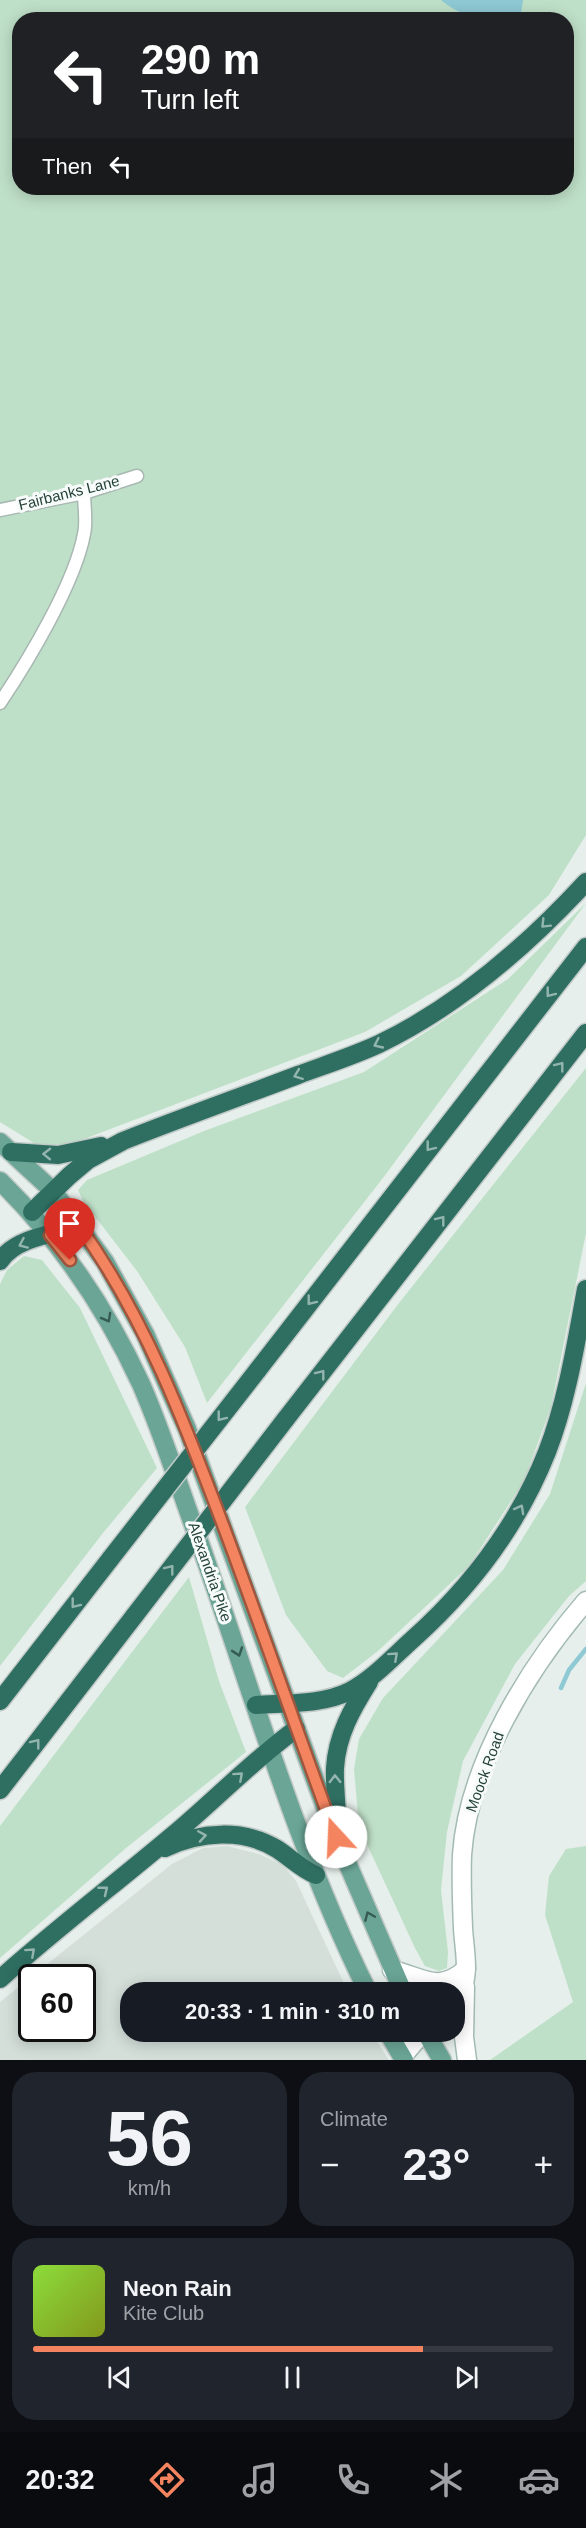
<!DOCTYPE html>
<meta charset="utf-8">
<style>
:root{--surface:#171b24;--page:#20242c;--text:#f1f3f6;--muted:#9ea1a6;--line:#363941;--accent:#f4845f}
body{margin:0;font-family:Arial,sans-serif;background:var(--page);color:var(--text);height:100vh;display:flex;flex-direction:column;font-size:22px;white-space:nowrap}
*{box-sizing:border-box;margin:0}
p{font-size:20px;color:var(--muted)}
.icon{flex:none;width:33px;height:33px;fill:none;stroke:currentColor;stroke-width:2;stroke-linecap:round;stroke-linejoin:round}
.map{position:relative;height:2060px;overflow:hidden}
.panel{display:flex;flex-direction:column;gap:12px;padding:12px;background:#0d0f14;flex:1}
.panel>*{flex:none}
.hud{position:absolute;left:12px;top:12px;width:562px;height:183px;border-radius:24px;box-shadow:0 3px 15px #0003;background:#202124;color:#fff;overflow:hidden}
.speed{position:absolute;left:18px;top:1964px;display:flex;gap:12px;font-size:30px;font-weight:700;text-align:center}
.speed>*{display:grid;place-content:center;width:78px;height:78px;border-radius:50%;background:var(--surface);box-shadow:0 3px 15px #0003;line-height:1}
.speed .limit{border:3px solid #111;border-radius:9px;background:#fff;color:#111}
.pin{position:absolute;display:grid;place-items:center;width:51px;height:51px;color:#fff;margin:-62px -26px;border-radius:50% 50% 50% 0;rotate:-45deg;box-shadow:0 0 6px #0007}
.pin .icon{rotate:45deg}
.me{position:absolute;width:66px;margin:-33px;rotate:340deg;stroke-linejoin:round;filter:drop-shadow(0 0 4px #0008)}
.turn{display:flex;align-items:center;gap:21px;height:126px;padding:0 30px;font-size:27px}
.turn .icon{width:78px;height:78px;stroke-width:2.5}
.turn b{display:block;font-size:42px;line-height:51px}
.then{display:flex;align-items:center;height:57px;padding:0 30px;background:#0003;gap:12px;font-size:22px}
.big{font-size:45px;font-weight:700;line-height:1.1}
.panel .card{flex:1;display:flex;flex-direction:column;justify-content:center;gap:9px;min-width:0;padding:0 21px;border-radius:24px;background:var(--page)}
.panel .dial{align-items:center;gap:0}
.dial b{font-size:78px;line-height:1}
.song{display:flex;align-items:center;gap:18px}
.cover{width:72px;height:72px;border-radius:9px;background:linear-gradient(135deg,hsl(90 70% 55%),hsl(70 70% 35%))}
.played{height:6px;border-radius:3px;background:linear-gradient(90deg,var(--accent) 75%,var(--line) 75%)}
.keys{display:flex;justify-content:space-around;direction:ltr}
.heat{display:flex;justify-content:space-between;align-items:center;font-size:33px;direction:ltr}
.panel .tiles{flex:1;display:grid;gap:12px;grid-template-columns:1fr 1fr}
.card:last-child{grid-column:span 2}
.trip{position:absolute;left:120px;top:1982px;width:345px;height:60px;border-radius:24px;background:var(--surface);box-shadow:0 3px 15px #0003;font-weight:700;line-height:60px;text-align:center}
.tab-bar{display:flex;height:96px;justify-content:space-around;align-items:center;background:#090b0e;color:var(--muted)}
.tab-bar .icon{width:42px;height:42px}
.tab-bar .selected{color:var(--accent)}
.tab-bar b{font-size:27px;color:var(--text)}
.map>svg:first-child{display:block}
.built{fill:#d4dfda;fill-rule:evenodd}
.green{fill:#bfe0c8;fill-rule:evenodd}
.water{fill:#8ec9d4}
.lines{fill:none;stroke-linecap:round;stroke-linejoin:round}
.stream{stroke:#8ec9d4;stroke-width:4.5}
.minor-casing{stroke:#a8b8b2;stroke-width:15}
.secondary-casing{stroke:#a4bbb3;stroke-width:21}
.primary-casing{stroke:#c2cac8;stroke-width:21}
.motorway-casing{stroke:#c2cac8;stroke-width:21}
.minor{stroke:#fff;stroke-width:12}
.secondary{stroke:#fff;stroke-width:18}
.primary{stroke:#6aa596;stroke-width:18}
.motorway{stroke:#2f6f62;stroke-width:18}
.motorway-bridge-casing{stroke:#c2cac8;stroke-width:21;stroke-linecap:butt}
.motorway-bridge{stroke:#2f6f62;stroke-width:18}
.oneway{stroke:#93b5ae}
.oneway2{stroke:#365b51}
.route-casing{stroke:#9f563e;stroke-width:15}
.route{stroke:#f4845f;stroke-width:10}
.labels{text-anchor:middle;stroke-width:6;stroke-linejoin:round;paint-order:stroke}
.street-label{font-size:15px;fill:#24423a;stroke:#f7fbf9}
</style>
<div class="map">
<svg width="586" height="2060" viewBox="0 0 586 2060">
<rect width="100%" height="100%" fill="#e6efeb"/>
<path class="built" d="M 227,1846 L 259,1854 L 283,1865 L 296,1881 L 348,1992 L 130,1992 L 130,2031 L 370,2031 L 389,2060 L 0,2060 L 0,2002 L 172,1864 L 203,1848 ZM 32,1977 L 82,1977 L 82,2028 L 32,2028 Z"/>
<g class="green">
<path d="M 0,0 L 586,0 L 586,835 L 549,895 L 461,976 L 365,1032 L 71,1144 L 37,1145 L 0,1122 ZM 20,20 L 567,20 L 567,188 L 20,188 Z"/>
<polygon points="586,903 383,1178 207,1403 185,1347 137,1271 83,1201 78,1190 87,1180 204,1131 364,1072 508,979"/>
<polygon points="586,1068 586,1233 551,1407 524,1481 469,1566 378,1651 343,1678 327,1671 286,1615 245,1507 399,1303"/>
<polygon points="24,1256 42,1260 80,1308 157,1468 103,1533 0,1666 0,1284 7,1270"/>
<polygon points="586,1383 586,1581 569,1596 515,1664 463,1761 447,1832 441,1890 448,1952 447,1968 439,1971 425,1966 415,1948 359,1827 354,1769 359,1739 383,1698 503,1570 550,1494"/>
<polygon points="189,1577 219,1681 246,1752 126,1848 0,1958 0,1826"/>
<polygon points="586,1846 586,2060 490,2060 573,2002 545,1915 549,1876 566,1849"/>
</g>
<path class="water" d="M 441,0 L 523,0 L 520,19 C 489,20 466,21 441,0 Z"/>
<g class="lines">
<polyline class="stream" points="561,1688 569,1670 586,1649"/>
<defs>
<g id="minor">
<polyline points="0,510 84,493 137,476"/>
<path d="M 0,703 C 28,661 75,583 84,534 C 87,522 84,506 84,493"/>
</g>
<g id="secondary">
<path d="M 392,1970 C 423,1977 438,1994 466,1969"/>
<polyline points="465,1987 464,2037 467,2060"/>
<path d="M 454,2003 C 457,1998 461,1992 463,1987 C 469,1968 464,1947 463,1928 C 462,1903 461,1879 462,1855 C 468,1765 529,1667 586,1601"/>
<polyline points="402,2057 424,2031"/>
</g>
<g id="primary">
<polyline points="0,1142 53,1191 105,1262 145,1334 187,1429 336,1837 403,1992"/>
<path d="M 0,1181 C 60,1240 106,1308 141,1384 C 163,1434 179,1487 198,1538 C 252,1690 296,1847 368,1992"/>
<polyline points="387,2031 404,2060"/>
<polyline points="425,2031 442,2060"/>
</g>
<g id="motorway">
<polyline points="11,1152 58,1155 101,1146"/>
<path d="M 32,1212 L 69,1176 L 88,1160 L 123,1141 C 181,1118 240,1097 298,1075 C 325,1065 353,1056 379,1044 C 458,1006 527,946 586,882"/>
<path d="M 0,1261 C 16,1237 54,1234 80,1227"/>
<polyline points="257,1371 586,947"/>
<polyline points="285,1420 586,1033"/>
<polyline points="0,1701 111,1558"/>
<path d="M 256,1705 C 286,1703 322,1705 350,1691 C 373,1679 393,1657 413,1639 C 471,1587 518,1525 547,1452 C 567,1401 576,1343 586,1289"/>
<polyline points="0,1790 135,1615"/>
<path d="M 336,1837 C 339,1814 334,1791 335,1768 C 337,1735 352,1709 369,1682"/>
<path d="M 165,1848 C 200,1832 243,1828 277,1849 C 291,1858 301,1869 316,1875"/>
<path d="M 0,1979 C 56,1929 115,1884 172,1836 C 214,1801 252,1761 296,1729"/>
</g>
</defs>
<use href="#minor" class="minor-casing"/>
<use href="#secondary" class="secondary-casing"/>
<use href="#primary" class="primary-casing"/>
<use href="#motorway" class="motorway-casing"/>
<use href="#minor" class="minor"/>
<use href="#secondary" class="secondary"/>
<use href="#primary" class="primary"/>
<use href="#motorway" class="motorway"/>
<defs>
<g id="motorway-bridge">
<polyline points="111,1558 257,1371"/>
<polyline points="135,1615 285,1420"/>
</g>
</defs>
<use href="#motorway-bridge" class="motorway-bridge-casing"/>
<use href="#motorway-bridge" class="motorway-bridge"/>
</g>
<defs><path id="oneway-chevron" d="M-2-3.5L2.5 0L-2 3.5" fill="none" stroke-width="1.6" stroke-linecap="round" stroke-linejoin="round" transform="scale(1.5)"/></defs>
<g class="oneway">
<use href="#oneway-chevron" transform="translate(545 924) rotate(135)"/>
<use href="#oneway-chevron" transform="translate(550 993) rotate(128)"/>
<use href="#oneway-chevron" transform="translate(378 1044) rotate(155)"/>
<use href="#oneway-chevron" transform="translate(560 1066) rotate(-52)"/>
<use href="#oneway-chevron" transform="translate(298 1075) rotate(159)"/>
<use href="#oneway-chevron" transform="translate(430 1147) rotate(128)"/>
<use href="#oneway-chevron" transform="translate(47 1154) rotate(-179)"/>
<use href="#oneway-chevron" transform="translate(441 1220) rotate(-52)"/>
<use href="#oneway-chevron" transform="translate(23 1244) rotate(156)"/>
<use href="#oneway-chevron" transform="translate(311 1301) rotate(128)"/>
<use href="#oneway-chevron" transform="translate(321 1374) rotate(-52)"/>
<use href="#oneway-chevron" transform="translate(221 1417) rotate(128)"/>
<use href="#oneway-chevron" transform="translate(520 1509) rotate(-61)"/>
<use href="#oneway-chevron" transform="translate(170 1569) rotate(-52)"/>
<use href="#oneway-chevron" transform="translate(75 1604) rotate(128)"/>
<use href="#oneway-chevron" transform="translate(394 1656) rotate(-42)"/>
<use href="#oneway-chevron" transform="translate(36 1743) rotate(-52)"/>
<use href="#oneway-chevron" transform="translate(239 1776) rotate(-42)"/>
<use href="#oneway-chevron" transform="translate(335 1779) rotate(-91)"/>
<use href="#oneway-chevron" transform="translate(202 1836) rotate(-9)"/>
<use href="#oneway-chevron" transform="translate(104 1890) rotate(-39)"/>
<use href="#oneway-chevron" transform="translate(31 1952) rotate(-42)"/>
</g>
<g class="oneway2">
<use href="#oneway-chevron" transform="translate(107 1318) rotate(61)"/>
<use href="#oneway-chevron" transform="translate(238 1652) rotate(71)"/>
<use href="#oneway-chevron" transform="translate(369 1916) rotate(-113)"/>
</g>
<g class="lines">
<defs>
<path id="route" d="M 70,1260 L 50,1235 L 80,1227 C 145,1318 184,1421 223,1525 C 262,1629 298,1734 336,1837"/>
</defs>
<use href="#route" class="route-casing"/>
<use href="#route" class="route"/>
</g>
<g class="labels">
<g class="street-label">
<text transform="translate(69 493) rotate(-14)" y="5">Fairbanks Lane</text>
<text transform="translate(210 1572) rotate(71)" y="5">Alexandria Pike</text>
<text transform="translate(485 1772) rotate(-70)" y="5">Moock Road</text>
</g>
</g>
</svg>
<div class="speed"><div class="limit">60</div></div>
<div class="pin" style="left:70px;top:1260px;background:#d93025"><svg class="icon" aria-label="arrive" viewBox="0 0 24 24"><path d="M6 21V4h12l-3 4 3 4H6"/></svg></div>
<svg class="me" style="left:336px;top:1837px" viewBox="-20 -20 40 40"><circle r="19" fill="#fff"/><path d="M0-13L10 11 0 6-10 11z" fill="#f4845f"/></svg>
<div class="trip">20:33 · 1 min · 310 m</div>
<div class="hud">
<div class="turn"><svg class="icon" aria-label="left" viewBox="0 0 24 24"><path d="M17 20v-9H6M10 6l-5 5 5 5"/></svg><div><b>290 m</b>Turn left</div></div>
<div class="then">Then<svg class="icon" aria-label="left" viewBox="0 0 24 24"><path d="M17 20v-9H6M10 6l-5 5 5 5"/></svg></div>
</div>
</div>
<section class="panel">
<div class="tiles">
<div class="card dial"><b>56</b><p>km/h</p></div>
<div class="card"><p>Climate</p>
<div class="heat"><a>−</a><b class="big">23°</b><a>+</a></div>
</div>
<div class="card">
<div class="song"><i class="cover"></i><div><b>Neon Rain</b><p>Kite Club</p></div></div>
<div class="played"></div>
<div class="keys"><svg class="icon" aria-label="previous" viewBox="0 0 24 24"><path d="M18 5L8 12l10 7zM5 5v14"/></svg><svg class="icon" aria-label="pause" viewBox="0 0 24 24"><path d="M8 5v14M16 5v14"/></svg><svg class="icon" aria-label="next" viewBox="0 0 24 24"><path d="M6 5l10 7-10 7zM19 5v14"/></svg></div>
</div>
</div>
</section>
<nav class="tab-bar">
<b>20:32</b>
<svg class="icon selected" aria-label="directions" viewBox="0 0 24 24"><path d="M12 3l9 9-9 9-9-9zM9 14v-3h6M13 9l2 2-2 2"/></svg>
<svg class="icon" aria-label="music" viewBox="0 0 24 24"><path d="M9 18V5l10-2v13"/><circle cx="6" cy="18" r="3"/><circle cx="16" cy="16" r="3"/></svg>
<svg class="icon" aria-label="phone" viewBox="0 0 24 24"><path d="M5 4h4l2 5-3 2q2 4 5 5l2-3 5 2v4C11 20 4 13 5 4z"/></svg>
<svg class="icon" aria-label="climate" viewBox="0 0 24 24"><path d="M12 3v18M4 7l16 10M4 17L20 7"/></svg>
<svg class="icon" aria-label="car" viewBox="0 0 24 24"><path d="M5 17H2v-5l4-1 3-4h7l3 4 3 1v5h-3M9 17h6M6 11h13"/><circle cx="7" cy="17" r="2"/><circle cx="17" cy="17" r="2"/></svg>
</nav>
